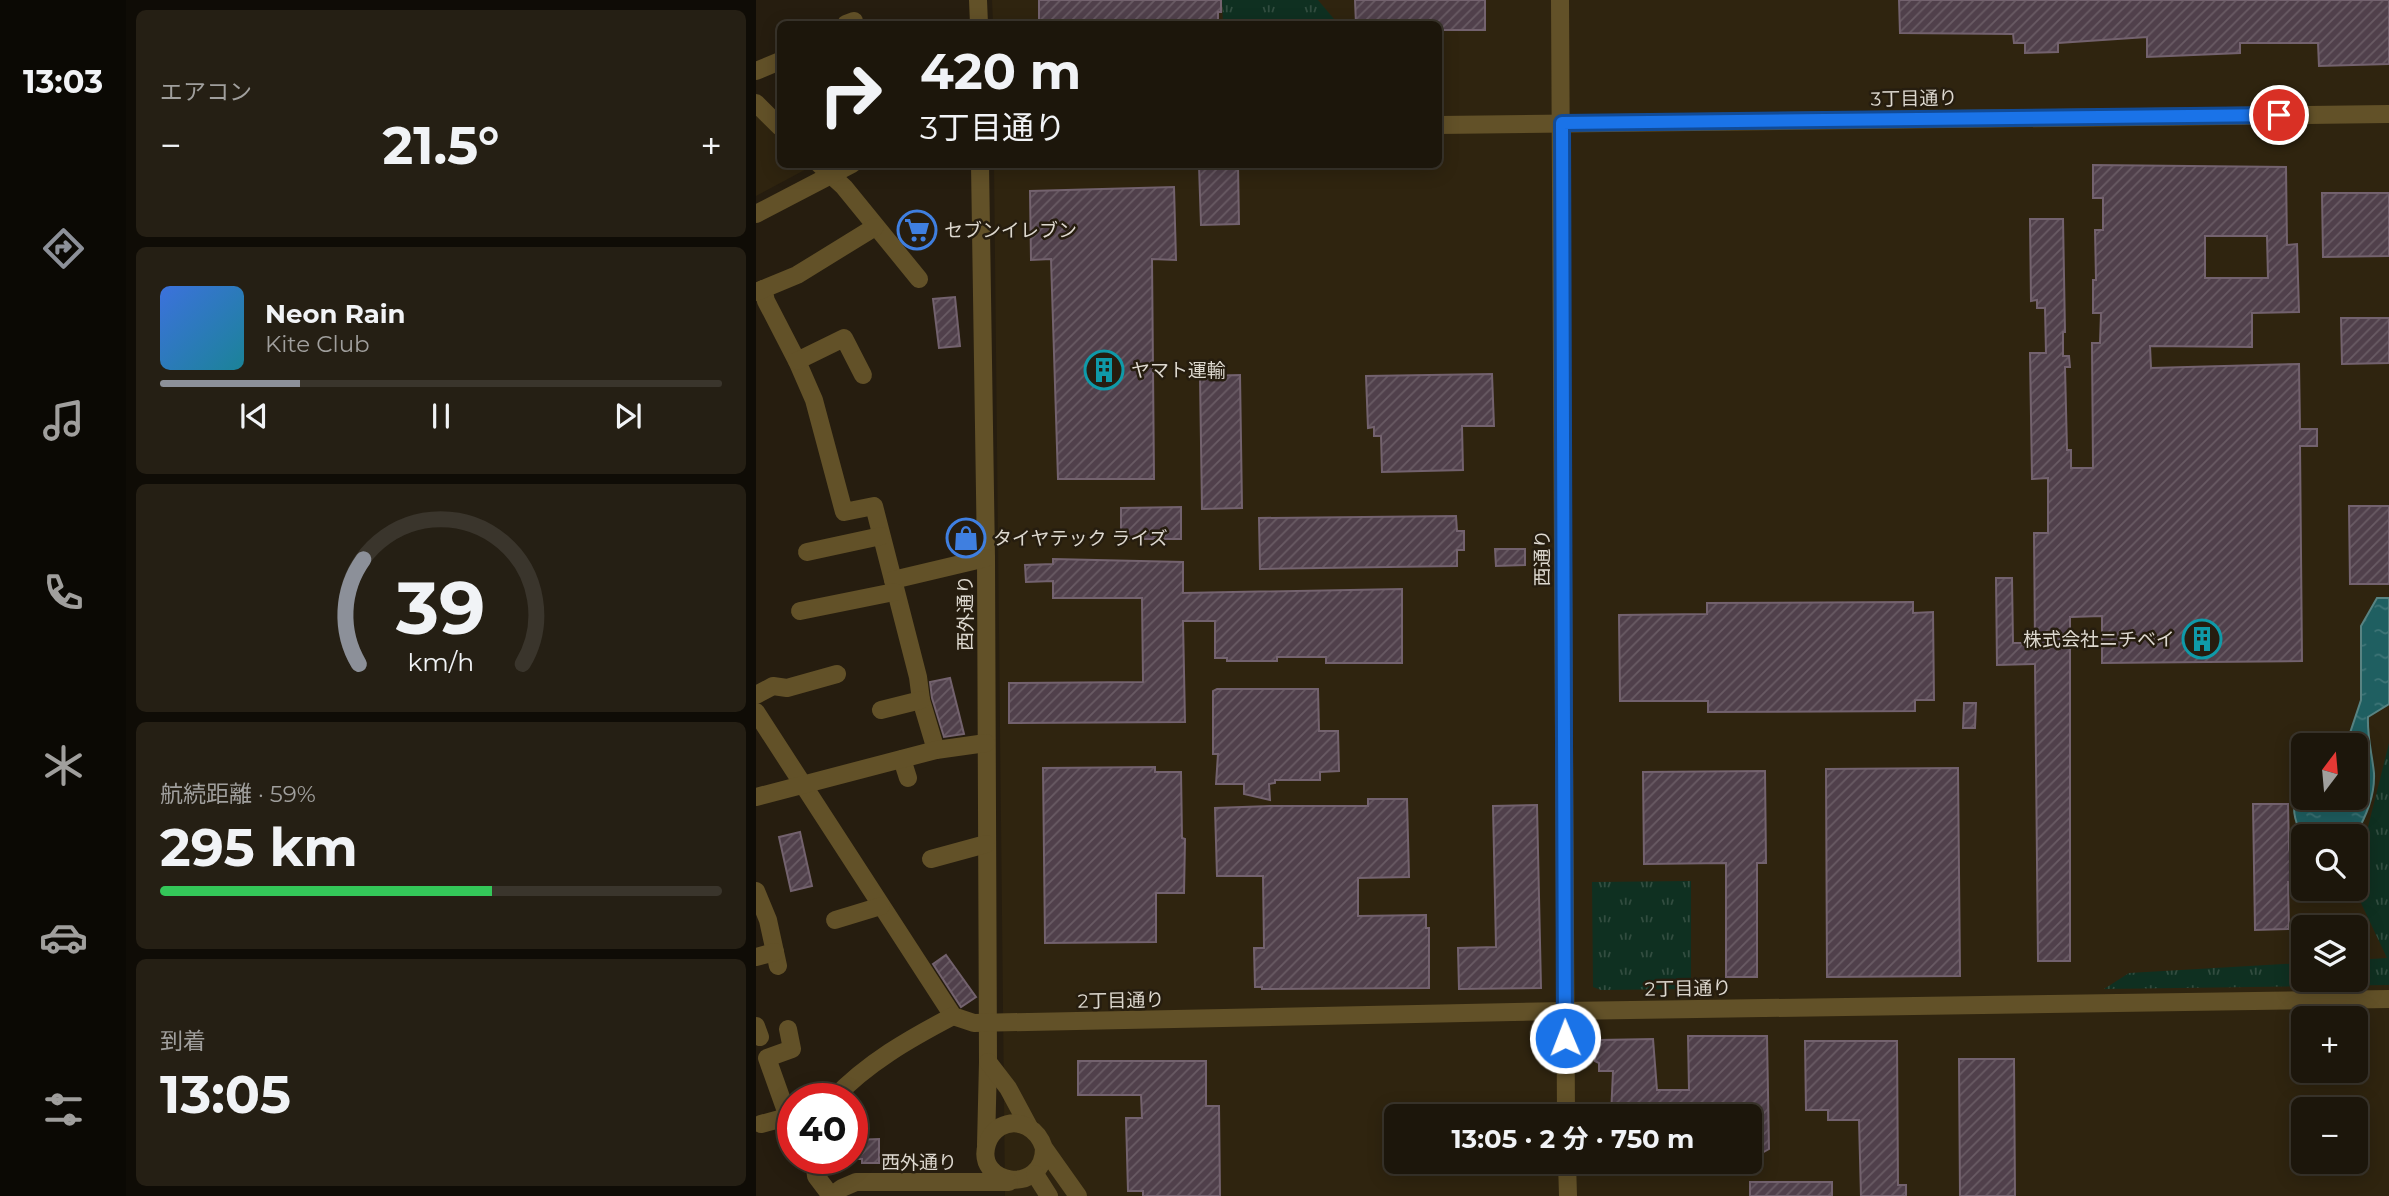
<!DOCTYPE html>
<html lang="ja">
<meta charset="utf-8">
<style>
:root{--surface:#1c160b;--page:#251f14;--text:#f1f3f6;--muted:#a09f9d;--line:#3a352c;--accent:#8c9099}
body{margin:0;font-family:Montserrat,"Noto Sans JP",sans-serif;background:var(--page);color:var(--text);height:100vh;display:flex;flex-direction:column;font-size:26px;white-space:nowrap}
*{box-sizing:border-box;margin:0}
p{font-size:23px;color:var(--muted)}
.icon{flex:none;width:38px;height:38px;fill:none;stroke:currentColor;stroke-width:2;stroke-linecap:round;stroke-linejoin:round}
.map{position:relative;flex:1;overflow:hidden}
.drawer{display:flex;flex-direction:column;gap:10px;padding:10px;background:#0f0c06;width:630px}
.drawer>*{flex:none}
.top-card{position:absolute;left:21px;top:21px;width:665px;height:147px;border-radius:10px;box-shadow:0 4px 18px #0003,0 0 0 2px var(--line);background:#1c160b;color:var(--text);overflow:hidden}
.needle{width:46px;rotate:16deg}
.fabs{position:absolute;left:1535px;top:733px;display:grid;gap:14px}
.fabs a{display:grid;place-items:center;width:77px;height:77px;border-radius:10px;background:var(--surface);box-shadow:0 4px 18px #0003,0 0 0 2px var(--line);font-size:35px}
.speed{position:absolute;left:21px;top:1083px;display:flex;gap:14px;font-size:35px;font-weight:700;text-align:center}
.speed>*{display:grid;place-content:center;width:91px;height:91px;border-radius:50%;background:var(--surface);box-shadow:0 4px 18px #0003,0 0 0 2px var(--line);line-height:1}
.speed .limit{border:10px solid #d22;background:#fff;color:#111}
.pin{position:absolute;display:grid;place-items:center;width:60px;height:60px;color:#fff;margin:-30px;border:4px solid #fff;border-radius:50%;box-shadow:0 2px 7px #0007}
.me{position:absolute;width:77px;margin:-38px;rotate:359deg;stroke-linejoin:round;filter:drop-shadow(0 0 5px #0008)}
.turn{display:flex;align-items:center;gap:24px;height:147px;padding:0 28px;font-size:32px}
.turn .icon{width:91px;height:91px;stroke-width:2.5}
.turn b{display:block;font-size:49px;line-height:60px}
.big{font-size:52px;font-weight:700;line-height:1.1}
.drawer .card{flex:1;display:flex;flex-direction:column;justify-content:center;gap:10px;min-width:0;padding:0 24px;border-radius:10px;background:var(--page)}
.drawer .dial{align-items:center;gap:0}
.dial svg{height:182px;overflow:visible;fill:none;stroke:var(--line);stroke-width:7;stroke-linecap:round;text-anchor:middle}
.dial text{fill:var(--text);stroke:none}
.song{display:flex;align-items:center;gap:21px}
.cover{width:84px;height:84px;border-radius:10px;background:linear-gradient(135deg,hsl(220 70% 55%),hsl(190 70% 35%))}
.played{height:7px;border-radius:4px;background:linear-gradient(90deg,var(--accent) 25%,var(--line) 25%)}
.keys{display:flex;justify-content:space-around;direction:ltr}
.heat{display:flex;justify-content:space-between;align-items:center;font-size:38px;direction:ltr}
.charge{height:10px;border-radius:5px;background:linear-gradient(90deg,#34c759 59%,var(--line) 0)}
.trip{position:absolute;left:628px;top:1104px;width:378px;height:70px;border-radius:10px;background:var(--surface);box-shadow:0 4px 18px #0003,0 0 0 2px var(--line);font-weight:700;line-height:70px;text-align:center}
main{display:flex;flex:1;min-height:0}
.tab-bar{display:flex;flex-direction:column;width:126px;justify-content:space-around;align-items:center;background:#0b0904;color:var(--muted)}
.tab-bar .icon{width:49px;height:49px}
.tab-bar .selected{color:var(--accent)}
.tab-bar b{font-size:32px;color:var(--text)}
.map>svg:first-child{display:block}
.built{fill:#2f240f;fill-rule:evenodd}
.grass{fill:url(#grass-tufts)}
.water{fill:url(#water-ripples);stroke:#588382;stroke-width:2}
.building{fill:url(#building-hatch);stroke:#73626e;stroke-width:2;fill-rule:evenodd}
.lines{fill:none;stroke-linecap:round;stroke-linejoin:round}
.minor{stroke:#625128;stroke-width:18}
.route-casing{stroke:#114b97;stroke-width:18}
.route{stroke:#1a73e8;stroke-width:12}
.labels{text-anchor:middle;stroke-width:5;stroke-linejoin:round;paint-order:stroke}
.street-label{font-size:19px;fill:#ddd8cf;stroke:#261d0f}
.poi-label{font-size:19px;fill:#ddd8cf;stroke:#261d0f;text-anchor:start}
</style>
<main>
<nav class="tab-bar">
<b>13:03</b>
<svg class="icon selected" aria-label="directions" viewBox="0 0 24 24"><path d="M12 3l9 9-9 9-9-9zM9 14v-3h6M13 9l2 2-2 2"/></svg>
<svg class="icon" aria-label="music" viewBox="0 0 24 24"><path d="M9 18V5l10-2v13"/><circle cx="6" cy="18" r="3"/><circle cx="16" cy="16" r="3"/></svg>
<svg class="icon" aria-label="phone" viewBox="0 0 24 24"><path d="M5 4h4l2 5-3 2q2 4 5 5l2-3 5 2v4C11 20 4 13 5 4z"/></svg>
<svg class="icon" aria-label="climate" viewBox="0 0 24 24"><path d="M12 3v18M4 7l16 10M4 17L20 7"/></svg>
<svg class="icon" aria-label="car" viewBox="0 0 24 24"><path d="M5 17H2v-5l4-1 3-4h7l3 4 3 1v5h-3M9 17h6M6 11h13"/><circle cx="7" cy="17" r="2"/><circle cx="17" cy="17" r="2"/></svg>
<svg class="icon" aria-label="filters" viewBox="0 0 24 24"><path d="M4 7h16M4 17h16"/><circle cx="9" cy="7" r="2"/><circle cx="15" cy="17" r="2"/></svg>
</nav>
<section class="drawer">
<div class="card"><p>エアコン</p>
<div class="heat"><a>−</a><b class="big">21.5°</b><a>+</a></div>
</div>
<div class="card">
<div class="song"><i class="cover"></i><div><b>Neon Rain</b><p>Kite Club</p></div></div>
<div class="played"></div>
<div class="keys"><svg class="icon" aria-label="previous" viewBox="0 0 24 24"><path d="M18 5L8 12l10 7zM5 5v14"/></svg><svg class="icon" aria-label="pause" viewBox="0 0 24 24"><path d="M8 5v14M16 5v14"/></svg><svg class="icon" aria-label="next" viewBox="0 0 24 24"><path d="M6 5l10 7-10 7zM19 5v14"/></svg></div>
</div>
<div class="card dial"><svg viewBox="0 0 100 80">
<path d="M14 69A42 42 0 1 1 86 69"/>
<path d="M14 69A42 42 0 0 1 16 23" stroke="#8c9099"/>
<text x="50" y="56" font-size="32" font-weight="700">39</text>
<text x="50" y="72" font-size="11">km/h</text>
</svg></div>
<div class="card"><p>航続距離 · 59%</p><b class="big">295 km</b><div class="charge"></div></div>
<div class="card"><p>到着</p><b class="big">13:05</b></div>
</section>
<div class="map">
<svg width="1633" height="1196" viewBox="0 0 1633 1196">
<defs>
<pattern id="grass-tufts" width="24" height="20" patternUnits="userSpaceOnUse" patternTransform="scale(1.75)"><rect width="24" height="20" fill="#0f3021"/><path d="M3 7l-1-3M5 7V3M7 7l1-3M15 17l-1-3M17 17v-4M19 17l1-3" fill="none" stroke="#324d40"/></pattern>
<pattern id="water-ripples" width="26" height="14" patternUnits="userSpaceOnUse" patternTransform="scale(1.75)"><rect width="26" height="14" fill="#1f5f61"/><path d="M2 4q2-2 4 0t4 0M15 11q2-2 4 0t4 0" fill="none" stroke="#3f7577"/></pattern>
<pattern id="building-hatch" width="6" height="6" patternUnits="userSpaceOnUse" patternTransform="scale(1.75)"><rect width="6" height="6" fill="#50404b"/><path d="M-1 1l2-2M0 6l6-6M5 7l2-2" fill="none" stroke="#695b64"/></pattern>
</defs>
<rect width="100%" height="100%" fill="#261d0f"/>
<g class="built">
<path d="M 236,0 L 1633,0 L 1633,1196 L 249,1196 L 238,165 L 682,164 L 682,24 L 237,24 ZM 1547,746 L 1600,746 L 1600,798 L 1547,798 ZM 1547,836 L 1600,836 L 1600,889 L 1547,889 ZM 1547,928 L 1600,928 L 1600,980 L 1547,980 ZM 1547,1018 L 1600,1018 L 1600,1071 L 1547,1071 ZM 1547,1110 L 1600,1110 L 1600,1162 L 1547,1162 ZM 640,1116 L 994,1116 L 994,1162 L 640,1162 Z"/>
<polygon points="0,108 24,132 24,164 58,165 0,196"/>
</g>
<g class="grass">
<polygon points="466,0 562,0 578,19 578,24 467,24"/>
<polygon points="1633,743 1633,985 1348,989 1373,973 1547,963 1547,980 1600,980 1600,960 1631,958 1605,903 1609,839"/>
<polygon points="935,881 935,989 845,990 837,987 836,882"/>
</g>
<path class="water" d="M 1621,598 L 1633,598 L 1633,704 L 1612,717 C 1611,736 1616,754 1618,773 C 1619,796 1610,816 1599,836 L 1547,838 C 1539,822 1532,804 1547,790 L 1547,798 L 1600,798 L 1600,746 L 1590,745 L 1605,700 L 1605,626 Z"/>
<g class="building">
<polygon points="283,0 465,0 465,12 462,12 462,24 283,24"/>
<polygon points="599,0 729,0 729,30 682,30 682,24 600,24"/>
<polygon points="1143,0 1633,0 1633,64 1563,66 1562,43 1484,43 1484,53 1391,57 1391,37 1302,43 1302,52 1269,53 1269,43 1258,43 1257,34 1144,33"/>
<polygon points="482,165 483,224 445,225 443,166"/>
<path d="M 1337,165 L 1530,167 L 1531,245 L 1541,244 L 1543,312 L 1496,313 L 1496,347 L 1394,346 L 1395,368 L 1543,364 L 1544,429 L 1561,429 L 1561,446 L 1544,446 L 1546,661 L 1346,663 L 1346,616 L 1314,617 L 1314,961 L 1282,961 L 1279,664 L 1241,665 L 1240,578 L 1256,578 L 1257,643 L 1279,643 L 1278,533 L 1292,533 L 1292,478 L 1276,479 L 1274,353 L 1290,353 L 1289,308 L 1281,308 L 1281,300 L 1275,301 L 1274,219 L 1307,219 L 1309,332 L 1307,332 L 1307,356 L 1313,356 L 1314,367 L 1309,367 L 1311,450 L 1315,450 L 1315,468 L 1337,468 L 1336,343 L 1344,343 L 1345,313 L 1337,313 L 1337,280 L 1340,280 L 1339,230 L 1347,230 L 1347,198 L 1337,198 ZM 1449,236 L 1511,236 L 1512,278 L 1449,278 Z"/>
<polygon points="418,187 420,260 396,259 398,479 302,479 295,259 275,260 274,191"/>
<polygon points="1566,193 1633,193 1633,256 1567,257"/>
<polygon points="199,297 204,346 183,348 177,299"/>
<polygon points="1585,318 1633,318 1633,363 1586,364"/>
<polygon points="736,374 738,426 706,426 707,470 626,472 625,436 618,436 618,427 612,428 610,376"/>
<polygon points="484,375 486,508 446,509 444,376"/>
<polygon points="1593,506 1633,506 1633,584 1594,584"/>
<polygon points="425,507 425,539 365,539 365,508"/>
<polygon points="700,516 701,531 708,531 708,550 701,550 701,566 504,569 503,518"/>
<polygon points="739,549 769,549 769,565 740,566"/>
<polygon points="297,559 427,562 427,593 646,589 646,663 570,663 570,657 521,657 521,661 471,661 471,658 459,658 459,621 427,621 429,722 253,723 253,683 387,682 386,598 297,598 297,581 270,582 269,565 297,564"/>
<polygon points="1157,602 1157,613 1177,612 1178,700 1159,700 1159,711 952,712 952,701 864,701 863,615 951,614 951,603"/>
<polygon points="194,678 208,734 188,737 176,698 174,682"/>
<polygon points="461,689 562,689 563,731 582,731 583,771 564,772 564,780 519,780 519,783 513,784 514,800 488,794 488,784 460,784 462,754 457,754 457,691"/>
<polygon points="1208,703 1220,703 1219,728 1207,728"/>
<polygon points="399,767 399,772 425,772 426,838 429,839 428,893 400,893 400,942 289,943 287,768"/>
<polygon points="1202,768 1204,976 1071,977 1070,769"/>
<polygon points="1009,771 1010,863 1001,863 1001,977 970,977 970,863 888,864 887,772"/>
<polygon points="612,799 651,799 653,877 602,878 602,916 670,915 670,928 673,928 673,988 506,989 506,987 499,987 498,948 508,948 507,876 461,876 459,808 514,806 612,806"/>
<polygon points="1497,804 1532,804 1533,850 1547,850 1547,882 1532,882 1533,929 1499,930"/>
<polygon points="781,805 785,988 703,989 702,948 740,947 737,806"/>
<polygon points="44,832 56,886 35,891 23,837"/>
<polygon points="190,955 220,997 205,1007 177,964"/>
<polygon points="932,1036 1011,1036 1013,1149 1004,1154 994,1154 994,1116 855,1116 857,1071 843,1071 843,1063 839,1061 838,1042 843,1042 843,1040 897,1039 901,1090 933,1090"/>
<polygon points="1049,1041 1141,1041 1142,1185 1150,1185 1150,1196 1105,1196 1103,1120 1072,1120 1072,1110 1050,1110"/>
<polygon points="1203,1059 1258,1059 1259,1196 1204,1196"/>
<polygon points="322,1061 450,1061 450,1106 463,1106 464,1196 387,1196 387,1191 372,1191 370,1118 386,1118 385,1095 322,1095"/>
<polygon points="123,1139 123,1163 106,1163 106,1159 96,1159 96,1140"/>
<rect x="994" y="1182" width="82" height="14"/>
</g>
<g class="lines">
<g class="minor">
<polyline points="222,0 223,24"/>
<polyline points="804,0 810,1116"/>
<polyline points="90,24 98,21"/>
<polyline points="0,71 24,61"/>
<polyline points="0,103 24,127"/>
<polyline points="682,125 1633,114"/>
<polyline points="63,164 88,187 163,279"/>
<polyline points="224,164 230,558 232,1062 230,1145"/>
<polyline points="0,214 96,164"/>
<polyline points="7,289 10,301 41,361 58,400 88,512 118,506 162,677 165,700 180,750"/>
<polyline points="0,292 41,275 119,227"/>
<polyline points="41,361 88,338 107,375"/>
<polyline points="51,552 125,536"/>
<polyline points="137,580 230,558"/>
<polyline points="44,611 138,592"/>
<polyline points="0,695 17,686 31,688 81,674"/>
<polyline points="125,710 165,700"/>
<polyline points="0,712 197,1016 218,1023 809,1011 1633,999"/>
<polyline points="146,759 152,778"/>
<polyline points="0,797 180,750 230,743"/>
<polyline points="175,859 230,844"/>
<polyline points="0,891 12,920 22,966"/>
<polyline points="79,920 125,906"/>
<polyline points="0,957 19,952"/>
<polyline points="0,1026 4,1037"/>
<polyline points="32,1029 36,1049 11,1058 37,1131"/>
<polyline points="232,1062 252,1088 273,1127"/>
<path d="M 77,1099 C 111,1063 153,1039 197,1016"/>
<polyline points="5,1124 31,1117"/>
<path d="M 288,1148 C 288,1196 218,1185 231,1144 C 233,1137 238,1131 244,1127 C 263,1117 282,1129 288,1148 L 322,1196"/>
<polyline points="58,1158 60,1176 75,1196"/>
<polyline points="811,1162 812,1196"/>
<polyline points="279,1174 293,1196"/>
<polyline points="75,1196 86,1188 100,1182 253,1182"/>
</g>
</g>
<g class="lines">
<defs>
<polyline id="route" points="809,1038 806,123 1523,115"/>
</defs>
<use href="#route" class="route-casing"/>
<use href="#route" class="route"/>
</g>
<defs>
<symbol id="supermarket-ring" viewBox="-11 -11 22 22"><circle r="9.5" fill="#261d0f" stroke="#3f7fe0" stroke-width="1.5"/><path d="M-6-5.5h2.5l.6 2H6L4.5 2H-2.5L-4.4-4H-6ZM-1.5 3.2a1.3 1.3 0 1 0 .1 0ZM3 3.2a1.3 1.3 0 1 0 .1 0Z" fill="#3f7fe0"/></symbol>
<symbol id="building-ring" viewBox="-11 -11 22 22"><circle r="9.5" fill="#261d0f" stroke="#0f9aa8" stroke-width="1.5"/><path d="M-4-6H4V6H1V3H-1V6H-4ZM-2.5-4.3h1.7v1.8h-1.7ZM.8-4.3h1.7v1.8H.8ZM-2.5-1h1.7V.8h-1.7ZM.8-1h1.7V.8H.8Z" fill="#0f9aa8"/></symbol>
<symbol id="shop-ring" viewBox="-11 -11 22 22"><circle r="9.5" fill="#261d0f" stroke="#3f7fe0" stroke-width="1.5"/><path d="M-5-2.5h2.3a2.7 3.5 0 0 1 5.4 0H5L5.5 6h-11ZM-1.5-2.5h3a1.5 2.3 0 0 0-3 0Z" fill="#3f7fe0"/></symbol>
</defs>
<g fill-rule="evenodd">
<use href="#supermarket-ring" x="139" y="208" width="44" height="44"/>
<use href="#building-ring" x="326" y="348" width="44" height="44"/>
<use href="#shop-ring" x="188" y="516" width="44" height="44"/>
<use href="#building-ring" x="1424" y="617" width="44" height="44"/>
</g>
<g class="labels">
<g class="street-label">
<text transform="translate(1158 98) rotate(-1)" y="7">3丁目通り</text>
<text transform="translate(786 558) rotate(-90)" y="7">西通り</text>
<text transform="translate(209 613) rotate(-90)" y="7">西外通り</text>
<text transform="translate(932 988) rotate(-1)" y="7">2丁目通り</text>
<text transform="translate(365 1000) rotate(-1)" y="7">2丁目通り</text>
<text x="163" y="1169">西外通り</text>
</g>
<g class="poi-label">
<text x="188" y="237">セブンイレブン</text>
<text x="375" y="377">ヤマト運輸</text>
<text x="237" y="545">タイヤテック ライズ</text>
<text x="1419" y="646" text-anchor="end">株式会社ニチベイ</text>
</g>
</g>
</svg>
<div class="fabs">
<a><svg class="needle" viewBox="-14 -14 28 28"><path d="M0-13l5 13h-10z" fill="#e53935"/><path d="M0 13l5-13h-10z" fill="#a09f9d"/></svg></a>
<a><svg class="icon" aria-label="search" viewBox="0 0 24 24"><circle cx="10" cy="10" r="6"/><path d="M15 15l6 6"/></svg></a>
<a><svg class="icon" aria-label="layers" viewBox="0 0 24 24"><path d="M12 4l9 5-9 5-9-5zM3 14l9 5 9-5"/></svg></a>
<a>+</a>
<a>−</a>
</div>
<div class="speed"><div class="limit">40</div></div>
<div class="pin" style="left:1523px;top:115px;background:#d93025"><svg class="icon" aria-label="arrive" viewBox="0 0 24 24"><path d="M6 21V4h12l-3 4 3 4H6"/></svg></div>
<svg class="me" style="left:809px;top:1038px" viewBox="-20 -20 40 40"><circle r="17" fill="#1a73e8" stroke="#fff" stroke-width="3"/><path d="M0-11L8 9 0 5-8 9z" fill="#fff"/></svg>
<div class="trip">13:05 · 2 分 · 750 m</div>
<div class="top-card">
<div class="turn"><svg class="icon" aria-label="right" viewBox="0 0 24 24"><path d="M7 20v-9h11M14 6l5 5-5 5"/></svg><div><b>420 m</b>3丁目通り</div></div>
</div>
</div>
</main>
